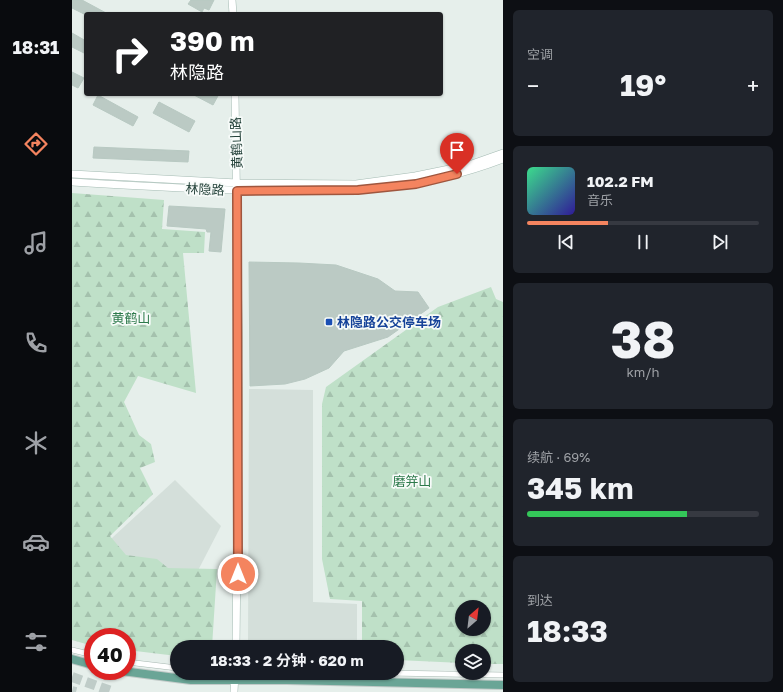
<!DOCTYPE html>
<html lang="zh">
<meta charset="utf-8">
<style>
:root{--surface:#171b24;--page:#20242c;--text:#f1f3f6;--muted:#9ea1a6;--line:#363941;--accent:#f4845f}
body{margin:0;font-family:"Golos Text","Noto Sans SC",sans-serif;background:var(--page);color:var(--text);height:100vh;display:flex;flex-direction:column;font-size:15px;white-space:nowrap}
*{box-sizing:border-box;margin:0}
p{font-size:13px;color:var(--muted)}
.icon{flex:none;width:22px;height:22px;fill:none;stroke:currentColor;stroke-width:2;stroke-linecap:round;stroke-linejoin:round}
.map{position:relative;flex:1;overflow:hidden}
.details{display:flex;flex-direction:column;gap:10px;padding:10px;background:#0d0f14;width:280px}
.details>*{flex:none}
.hud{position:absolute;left:12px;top:12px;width:359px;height:84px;border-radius:4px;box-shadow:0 1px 3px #0004;background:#202124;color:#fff;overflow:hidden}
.needle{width:26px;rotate:28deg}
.controls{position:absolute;left:383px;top:600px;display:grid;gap:8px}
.controls a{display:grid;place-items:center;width:36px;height:36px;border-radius:50%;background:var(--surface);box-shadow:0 1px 3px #0004;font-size:20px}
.speed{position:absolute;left:12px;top:628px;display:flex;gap:8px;font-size:20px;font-weight:700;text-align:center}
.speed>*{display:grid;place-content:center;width:52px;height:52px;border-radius:50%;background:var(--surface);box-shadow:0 1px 3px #0004;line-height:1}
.speed .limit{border:6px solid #d22;background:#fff;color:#111}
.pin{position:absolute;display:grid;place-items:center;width:34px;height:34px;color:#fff;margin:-41px -17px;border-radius:50% 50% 50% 0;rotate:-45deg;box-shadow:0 0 4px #0007}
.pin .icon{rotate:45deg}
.me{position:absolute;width:44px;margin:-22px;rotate:0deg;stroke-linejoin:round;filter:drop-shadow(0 0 3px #0008)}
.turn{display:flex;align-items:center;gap:14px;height:84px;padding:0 20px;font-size:18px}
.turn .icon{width:52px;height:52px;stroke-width:2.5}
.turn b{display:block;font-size:28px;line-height:34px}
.big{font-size:30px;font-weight:700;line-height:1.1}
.details .tile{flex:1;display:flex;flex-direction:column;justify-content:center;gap:6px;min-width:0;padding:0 14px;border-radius:6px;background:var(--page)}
.details .dial{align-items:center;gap:0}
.dial b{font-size:52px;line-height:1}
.song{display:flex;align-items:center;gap:12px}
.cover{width:48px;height:48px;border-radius:6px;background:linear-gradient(135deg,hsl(150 70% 55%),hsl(250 70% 35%))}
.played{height:4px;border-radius:2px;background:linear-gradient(90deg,var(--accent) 35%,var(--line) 35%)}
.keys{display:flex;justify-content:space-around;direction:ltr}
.heat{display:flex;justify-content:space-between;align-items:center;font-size:22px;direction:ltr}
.charge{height:6px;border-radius:3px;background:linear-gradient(90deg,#34c759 69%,var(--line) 0)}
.trip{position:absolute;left:98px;top:640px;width:234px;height:40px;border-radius:20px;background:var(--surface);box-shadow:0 1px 3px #0004;font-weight:700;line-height:40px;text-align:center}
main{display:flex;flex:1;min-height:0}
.menu{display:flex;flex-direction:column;width:72px;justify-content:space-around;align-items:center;background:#090b0e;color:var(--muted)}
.menu .icon{width:28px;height:28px}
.menu .on{color:var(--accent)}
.menu b{font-size:18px;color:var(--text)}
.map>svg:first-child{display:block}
.built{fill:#d4dfda}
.forest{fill:url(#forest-firs);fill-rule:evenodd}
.building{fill:#bbcac4;stroke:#b8c9c2}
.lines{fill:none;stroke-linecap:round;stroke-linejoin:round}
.highway-tunnel{stroke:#bfccc8;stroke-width:10;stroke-dasharray:10 5;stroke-linecap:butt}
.street-casing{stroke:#a8b8b2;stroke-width:6}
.secondary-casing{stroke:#a4bbb3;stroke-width:8}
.primary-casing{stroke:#c2cac8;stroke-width:10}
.street{stroke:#fff;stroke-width:5}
.secondary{stroke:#fff;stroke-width:7}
.primary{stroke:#6aa596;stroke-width:8}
.route-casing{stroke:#9f563e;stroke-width:10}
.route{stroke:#f4845f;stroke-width:7}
.transit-dot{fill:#1a4fb4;stroke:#f7fbf9;stroke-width:1.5}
.labels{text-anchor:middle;stroke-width:3.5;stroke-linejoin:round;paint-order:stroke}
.street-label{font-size:13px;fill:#24423a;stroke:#f7fbf9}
.park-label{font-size:13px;fill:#2d7a4b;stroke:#f7fbf9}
.transit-label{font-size:13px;font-weight:bold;fill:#164399;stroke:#f7fbf9;text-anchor:start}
</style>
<main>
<nav class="menu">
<b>18:31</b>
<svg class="icon on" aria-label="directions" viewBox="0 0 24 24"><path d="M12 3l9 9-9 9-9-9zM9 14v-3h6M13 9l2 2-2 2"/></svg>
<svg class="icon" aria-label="music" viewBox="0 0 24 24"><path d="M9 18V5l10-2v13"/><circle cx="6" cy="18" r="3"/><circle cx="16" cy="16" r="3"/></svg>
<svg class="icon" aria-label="phone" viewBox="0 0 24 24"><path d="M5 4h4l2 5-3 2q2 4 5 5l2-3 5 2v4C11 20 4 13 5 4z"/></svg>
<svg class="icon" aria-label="climate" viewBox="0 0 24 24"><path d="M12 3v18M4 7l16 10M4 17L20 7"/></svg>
<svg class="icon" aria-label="car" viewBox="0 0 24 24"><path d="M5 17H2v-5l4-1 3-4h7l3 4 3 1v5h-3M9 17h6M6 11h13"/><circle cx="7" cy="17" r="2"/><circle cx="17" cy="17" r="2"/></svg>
<svg class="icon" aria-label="filters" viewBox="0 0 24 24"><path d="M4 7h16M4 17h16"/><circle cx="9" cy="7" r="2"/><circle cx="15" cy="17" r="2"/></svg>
</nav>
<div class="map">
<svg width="431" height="692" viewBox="0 0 431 692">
<defs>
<pattern id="forest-firs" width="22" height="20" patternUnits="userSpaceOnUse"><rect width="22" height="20" fill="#bfe0c8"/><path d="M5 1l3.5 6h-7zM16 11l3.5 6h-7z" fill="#a4c1ad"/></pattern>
</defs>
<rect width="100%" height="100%" fill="#e6efeb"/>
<g class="built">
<polygon points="177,389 241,390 241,602 285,604 285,647 176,647"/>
<polygon points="103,480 149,526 119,584 28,549"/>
</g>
<g class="forest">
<polygon points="0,193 92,200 90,229 133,232 132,253 111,253 124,393 66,376 52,402 67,435 79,444 83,462 68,468 81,494 38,536 54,555 85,559 96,568 145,569 140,647 105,647 105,656 55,650 55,637 21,637 21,646 0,640"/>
<path d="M 419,287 L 424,299 L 431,302 L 431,664 L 412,664 L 412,651 L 390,651 L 390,663 L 325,660 L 325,647 L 290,647 L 290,601 L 258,599 L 250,559 L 250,404 L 254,387 L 366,307 ZM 390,607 L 412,607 L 412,629 L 390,629 Z"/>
</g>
<g class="building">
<polygon points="0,0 10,0 36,14 12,14 0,8"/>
<polygon points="119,0 142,0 137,10 132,8 130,12 116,4"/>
<polygon points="0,33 14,41 14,50 12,53 0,47"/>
<polygon points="0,72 12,78 6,88 0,85"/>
<polygon points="120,94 147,94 141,105"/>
<polygon points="26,95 66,117 61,126 21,105"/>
<polygon points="87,102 123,121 117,132 81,113"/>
<polygon points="22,147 117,151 116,162 21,158"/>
<polygon points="97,206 153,209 149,252 137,251 139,232 135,232 134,229 95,226"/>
<polygon points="177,262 227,263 264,265 306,279 323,291 346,292 357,308 316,337 272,351 257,368 233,379 213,384 178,386"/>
</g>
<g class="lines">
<g class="highway-tunnel">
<polyline points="0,677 42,692"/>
<polyline points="0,691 4,692"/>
</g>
<defs>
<g id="street">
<polyline points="0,650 21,655"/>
<polyline points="55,662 105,668"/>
<polyline points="316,673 431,675"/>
</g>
<g id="secondary">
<polyline points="160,0 161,14"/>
<polyline points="163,94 167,366 164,647"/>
<polyline points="0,174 165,183 284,184 343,176 397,165 431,153"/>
<path d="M 0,182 C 66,186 133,190 199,191 C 282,192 353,189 431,159"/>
<polyline points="162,692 163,673"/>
</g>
<g id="primary">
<polyline points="0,659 21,665"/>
<polyline points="50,671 119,680 215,680 431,685"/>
</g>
</defs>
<use href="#street" class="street-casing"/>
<use href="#secondary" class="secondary-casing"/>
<use href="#primary" class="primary-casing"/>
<use href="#street" class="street"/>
<use href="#secondary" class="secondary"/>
<use href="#primary" class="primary"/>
</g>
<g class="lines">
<defs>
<polyline id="route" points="166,574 165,191 286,190 344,184 385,174"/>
</defs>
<use href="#route" class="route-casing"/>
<use href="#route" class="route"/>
</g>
<rect class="transit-dot" x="253" y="318" width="8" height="8" rx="2"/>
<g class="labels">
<g class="street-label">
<text transform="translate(164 143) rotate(-92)" y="5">黄鹤山路</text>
<text transform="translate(133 189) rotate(3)" y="5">林隐路</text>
</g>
<g class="park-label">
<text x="59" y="323">黄鹤山</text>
<text x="340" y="486">磨笄山</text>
</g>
<g class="transit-label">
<text x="265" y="327">林隐路公交停车场</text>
</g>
</g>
</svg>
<div class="controls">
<a><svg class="needle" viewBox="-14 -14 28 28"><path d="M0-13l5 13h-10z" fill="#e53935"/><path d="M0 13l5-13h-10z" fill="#9ea1a6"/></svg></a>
<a><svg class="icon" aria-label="layers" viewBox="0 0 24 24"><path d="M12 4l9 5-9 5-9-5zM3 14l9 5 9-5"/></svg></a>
</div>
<div class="speed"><div class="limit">40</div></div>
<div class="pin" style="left:385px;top:174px;background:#d93025"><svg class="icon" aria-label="arrive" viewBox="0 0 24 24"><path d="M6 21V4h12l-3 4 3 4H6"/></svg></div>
<svg class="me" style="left:166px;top:574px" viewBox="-20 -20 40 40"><circle r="17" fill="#f4845f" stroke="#fff" stroke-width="3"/><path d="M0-11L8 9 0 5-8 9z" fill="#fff"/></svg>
<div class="trip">18:33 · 2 分钟 · 620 m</div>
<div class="hud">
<div class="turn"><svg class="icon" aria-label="right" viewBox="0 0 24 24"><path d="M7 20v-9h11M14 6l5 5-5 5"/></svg><div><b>390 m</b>林隐路</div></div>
</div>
</div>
<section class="details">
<div class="tile"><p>空调</p>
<div class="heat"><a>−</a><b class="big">19°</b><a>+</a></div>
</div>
<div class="tile">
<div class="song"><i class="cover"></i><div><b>102.2 FM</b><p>音乐</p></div></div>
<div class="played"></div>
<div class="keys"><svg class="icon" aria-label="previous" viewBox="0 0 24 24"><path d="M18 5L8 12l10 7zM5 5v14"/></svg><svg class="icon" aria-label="pause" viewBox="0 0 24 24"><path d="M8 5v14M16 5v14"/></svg><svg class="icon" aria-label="next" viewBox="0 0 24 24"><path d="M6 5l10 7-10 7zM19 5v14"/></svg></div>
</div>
<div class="tile dial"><b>38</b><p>km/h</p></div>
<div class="tile"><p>续航 · 69%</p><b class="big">345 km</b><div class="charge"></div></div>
<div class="tile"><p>到达</p><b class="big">18:33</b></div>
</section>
</main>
